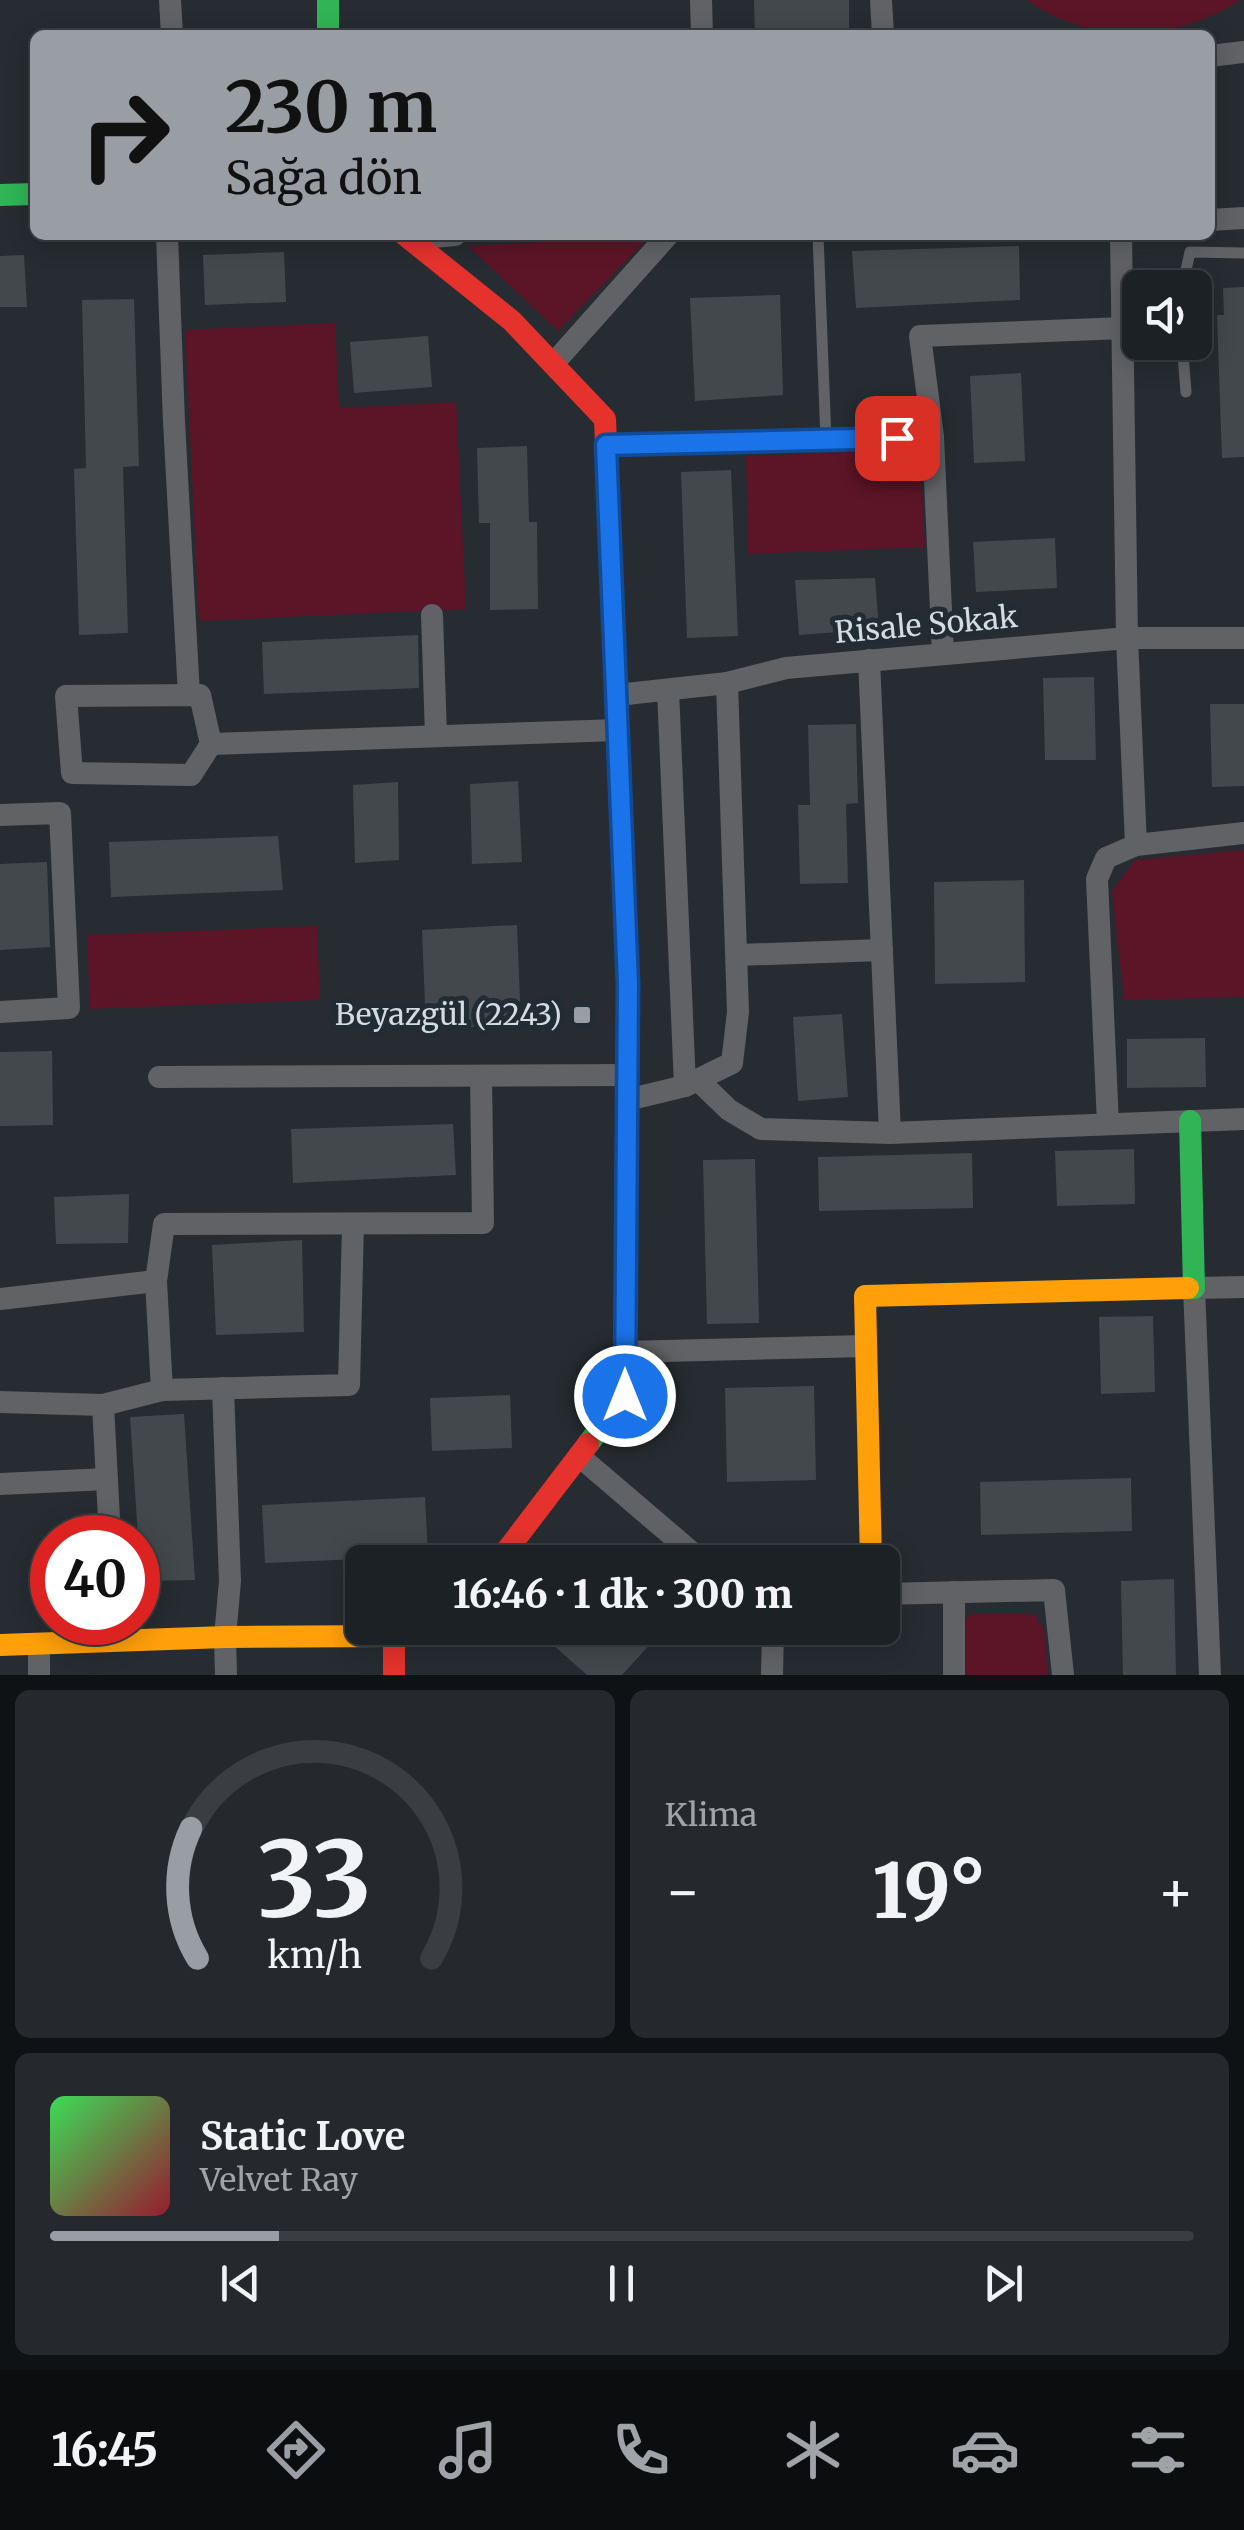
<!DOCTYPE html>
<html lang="tr">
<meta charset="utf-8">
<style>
:root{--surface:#1c2125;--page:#25292d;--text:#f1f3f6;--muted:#a0a3a7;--line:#3a3e42;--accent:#989ea3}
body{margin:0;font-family:Merriweather,serif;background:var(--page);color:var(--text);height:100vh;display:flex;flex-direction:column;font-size:38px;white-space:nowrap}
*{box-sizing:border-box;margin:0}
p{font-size:32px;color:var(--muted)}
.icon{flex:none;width:55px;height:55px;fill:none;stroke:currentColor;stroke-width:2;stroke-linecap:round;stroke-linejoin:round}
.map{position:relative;height:1675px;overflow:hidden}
.drawer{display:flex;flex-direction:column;gap:15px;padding:15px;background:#0f1214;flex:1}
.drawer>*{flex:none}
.banner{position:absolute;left:30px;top:30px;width:1185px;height:210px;border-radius:15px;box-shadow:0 5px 25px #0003,0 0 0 2px var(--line);background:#989ea3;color:#111;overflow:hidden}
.controls{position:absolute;left:1122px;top:270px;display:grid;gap:20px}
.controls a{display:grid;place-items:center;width:90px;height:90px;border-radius:15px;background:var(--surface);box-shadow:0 5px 25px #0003,0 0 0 2px var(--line);font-size:50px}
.speed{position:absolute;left:30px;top:1515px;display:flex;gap:20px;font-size:50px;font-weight:700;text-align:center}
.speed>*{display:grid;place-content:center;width:130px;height:130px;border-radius:50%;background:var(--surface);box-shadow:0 5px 25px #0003,0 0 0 2px var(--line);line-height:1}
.speed .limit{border:15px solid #d22;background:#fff;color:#111}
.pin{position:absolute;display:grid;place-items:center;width:85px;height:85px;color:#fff;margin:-42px;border-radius:20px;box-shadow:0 5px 15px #0006}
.me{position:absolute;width:110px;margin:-55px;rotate:0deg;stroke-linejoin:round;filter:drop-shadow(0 0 8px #0008)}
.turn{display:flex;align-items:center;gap:35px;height:210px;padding:0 30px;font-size:45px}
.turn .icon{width:130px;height:130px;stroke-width:2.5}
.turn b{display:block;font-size:70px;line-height:85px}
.big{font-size:75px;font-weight:800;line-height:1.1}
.drawer .tile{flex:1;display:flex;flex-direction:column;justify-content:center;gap:15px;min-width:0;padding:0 35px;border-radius:15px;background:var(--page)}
.drawer .dial{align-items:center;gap:0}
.dial svg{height:260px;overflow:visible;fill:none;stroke:var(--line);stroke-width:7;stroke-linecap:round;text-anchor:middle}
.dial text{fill:var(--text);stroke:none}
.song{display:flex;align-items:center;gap:30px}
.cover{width:120px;height:120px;border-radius:15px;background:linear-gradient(135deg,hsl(130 70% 55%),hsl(350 70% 35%))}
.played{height:10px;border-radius:5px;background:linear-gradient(90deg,var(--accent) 20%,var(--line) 20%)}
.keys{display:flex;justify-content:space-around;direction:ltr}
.heat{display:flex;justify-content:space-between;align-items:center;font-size:55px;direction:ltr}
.drawer .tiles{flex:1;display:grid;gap:15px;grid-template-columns:1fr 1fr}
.tile:last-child{grid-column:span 2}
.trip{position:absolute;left:345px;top:1545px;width:555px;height:100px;border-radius:15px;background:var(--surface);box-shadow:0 5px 25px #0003,0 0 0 2px var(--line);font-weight:800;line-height:100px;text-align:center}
.dock{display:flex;height:160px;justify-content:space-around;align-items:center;background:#0b0d0f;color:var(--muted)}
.dock .icon{width:70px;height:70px}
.dock .active{color:var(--accent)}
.dock b{font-size:45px;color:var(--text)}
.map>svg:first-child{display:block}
.green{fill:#5c1527}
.building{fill:#43484c}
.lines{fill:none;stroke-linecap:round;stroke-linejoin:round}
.lane{stroke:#606265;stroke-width:11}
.street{stroke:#606265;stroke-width:22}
.fast{stroke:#30b455;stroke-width:22}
.slow{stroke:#ff9f0a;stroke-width:22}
.jam{stroke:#e5322d;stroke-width:22}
.route-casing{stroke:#114b97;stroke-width:25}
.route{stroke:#1a73e8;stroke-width:18}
.poi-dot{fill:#989ea3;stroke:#222c35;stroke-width:4}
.labels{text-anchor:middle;stroke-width:10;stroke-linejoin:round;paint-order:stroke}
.street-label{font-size:30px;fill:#d5dbe1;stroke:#222c35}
.poi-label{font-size:30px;fill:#d5dbe1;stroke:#222c35;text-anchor:end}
</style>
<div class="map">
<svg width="1244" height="1675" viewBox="0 0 1244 1675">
<rect width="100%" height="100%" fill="#262c31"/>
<g class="green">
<path d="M 1027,0 L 1241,0 C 1176,41 1092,47 1027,0 Z"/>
<polygon points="650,236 558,331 468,246"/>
<polygon points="335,323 339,408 456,402 466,609 199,621 185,330"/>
<polygon points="904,450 921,473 925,547 748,554 746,456"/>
<polygon points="1244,850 1244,997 1124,1000 1112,891 1135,860"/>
<polygon points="317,926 320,1000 90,1009 87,935"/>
<polygon points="971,1614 1034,1614 1044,1629 1048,1675 965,1675 963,1622"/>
</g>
<g class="building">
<polygon points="754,0 849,0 849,35 755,35"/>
<polygon points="1019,246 1020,300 856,308 852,251"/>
<polygon points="284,252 286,302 205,305 203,255"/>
<polygon points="24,255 27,307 0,307 0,256"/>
<polygon points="1244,287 1244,457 1222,458 1217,315 1224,315 1223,288"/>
<polygon points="780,295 783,395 695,401 690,298"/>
<polygon points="134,299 139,466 123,467 128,633 79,635 74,469 86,468 82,300"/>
<polygon points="428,336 432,387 354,393 350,342"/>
<polygon points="1021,373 1025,461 974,463 970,376"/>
<polygon points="527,446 529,522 537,522 538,609 490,610 490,523 479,523 477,448"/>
<polygon points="731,470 738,636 687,638 681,472"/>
<polygon points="1055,538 1057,588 976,592 973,542"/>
<polygon points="875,578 879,629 799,635 795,580"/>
<polygon points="418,635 419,688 264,694 262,642"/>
<polygon points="1094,677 1096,760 1045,760 1043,678"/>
<polygon points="1210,704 1244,704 1244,786 1212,787"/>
<polygon points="856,724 858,803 846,804 848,883 800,884 798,805 810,805 808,725"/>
<polygon points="518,781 522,862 472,864 470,784"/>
<polygon points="398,782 399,860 355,863 353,785"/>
<polygon points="278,836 283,890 111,897 109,842"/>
<polygon points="47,862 50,947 0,950 0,864"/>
<polygon points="1024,880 1025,982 935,984 934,882"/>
<polygon points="517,925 521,1025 426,1029 422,930"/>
<polygon points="842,1014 848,1097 798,1101 793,1017"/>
<polygon points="1205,1038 1206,1087 1127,1088 1127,1039"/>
<polygon points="52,1051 53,1125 0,1126 0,1052"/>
<polygon points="453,1124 456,1175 293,1183 291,1129"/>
<polygon points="1134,1149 1135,1204 1057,1206 1055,1151"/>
<polygon points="972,1153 973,1208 819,1211 818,1157"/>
<polygon points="755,1159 759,1323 707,1324 703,1160"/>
<polygon points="129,1194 128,1243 56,1244 54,1197"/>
<polygon points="302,1240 304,1332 216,1335 212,1245"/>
<polygon points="1153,1316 1155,1392 1101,1394 1099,1317"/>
<polygon points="814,1386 816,1480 727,1482 725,1388"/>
<polygon points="510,1395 512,1448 432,1451 430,1398"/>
<polygon points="184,1414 195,1580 141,1581 130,1417"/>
<polygon points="1131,1478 1132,1531 981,1535 980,1482"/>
<polygon points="425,1497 428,1556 265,1563 262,1505"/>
<polygon points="1174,1579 1176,1675 1123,1675 1121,1581"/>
<polygon points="534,1628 665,1628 622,1675 587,1675"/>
</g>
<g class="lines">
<g class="lane">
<polyline points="818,235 826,440"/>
<polyline points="1182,288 1190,252 1244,253"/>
<polyline points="1182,342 1186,392"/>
</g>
<g class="street">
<polyline points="170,0 172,35"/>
<polyline points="701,0 702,35"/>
<polyline points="881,0 883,35"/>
<polyline points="1210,56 1244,52"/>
<polyline points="1210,220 1244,218"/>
<polyline points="167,235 174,422 189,695"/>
<polyline points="1121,235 1127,638 1136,845"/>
<polyline points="410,239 455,235"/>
<polyline points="553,364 668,235"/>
<polyline points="933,437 920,336 1123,328"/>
<polyline points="606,445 933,437 943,654"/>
<polyline points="432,615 436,736"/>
<polyline points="869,660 890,1133"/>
<polyline points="668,690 685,1086"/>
<polygon points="200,695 211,744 191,775 72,773 66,696"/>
<polyline points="617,695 727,683 786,668 1127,638 1244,638"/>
<polyline points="211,744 618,730"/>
<polyline points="0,815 60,813 69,1008 0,1012"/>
<polyline points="737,955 882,950"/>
<polyline points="159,1077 627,1075"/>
<polyline points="698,1080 729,1110 761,1129 890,1133 1244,1119"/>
<polyline points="627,1100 685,1086 732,1063 738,1012 727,683"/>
<polyline points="1108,1124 1097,879 1106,858 1136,845 1244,833"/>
<polyline points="0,1299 156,1281"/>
<polyline points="625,1352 866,1346"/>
<polyline points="223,1388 230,1581 225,1637 226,1675"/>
<polyline points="162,1390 156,1281 164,1224 483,1223 481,1076"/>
<polyline points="0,1402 103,1405 110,1538"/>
<polyline points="103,1405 162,1390 349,1385 353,1224"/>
<polyline points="579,1456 703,1562"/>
<polyline points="0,1484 107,1479"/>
<polyline points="954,1592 954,1675"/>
<polyline points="882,1594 1054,1590 1063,1675"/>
<polyline points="39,1644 39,1675"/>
<polyline points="772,1675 773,1628"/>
<polyline points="1210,1675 1194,1288 1244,1287"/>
</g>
<g class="fast">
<polyline points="328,0 328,35"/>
<polyline points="0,195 35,194"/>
<polyline points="1188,1288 1194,1288 1190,1121"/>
<polyline points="588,1444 625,1396 628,984 614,630"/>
</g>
<g class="slow">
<polyline points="871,1562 865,1296 1188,1288"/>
<polyline points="0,1645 225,1637 394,1636 414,1628"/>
</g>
<g class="jam">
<polyline points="405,235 512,321 605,419 614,630"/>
<polyline points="498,1562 588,1444"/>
<polyline points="394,1636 394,1675"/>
</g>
</g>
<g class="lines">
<defs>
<polyline id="route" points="625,1396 628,984 606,445 897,438"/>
</defs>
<use href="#route" class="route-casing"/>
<use href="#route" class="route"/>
</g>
<rect class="poi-dot" x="572" y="1005" width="20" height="20" rx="5"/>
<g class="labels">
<g class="street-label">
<text transform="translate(926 625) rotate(-5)" y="10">Risale Sokak</text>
</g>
<g class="poi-label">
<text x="562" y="1025">Beyazgül (2243)</text>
</g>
</g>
</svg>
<div class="controls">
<a><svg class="icon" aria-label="sound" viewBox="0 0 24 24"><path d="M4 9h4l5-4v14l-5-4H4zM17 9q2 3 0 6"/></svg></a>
</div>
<div class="speed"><div class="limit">40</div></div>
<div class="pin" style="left:897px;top:438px;background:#d93025"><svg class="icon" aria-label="arrive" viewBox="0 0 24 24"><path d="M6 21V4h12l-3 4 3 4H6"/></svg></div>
<svg class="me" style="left:625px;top:1396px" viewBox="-20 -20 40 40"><circle r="17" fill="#1a73e8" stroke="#fff" stroke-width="3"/><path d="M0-11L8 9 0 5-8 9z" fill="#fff"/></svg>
<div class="trip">16:46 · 1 dk · 300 m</div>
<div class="banner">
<div class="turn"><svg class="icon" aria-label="right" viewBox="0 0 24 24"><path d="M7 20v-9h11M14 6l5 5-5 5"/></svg><div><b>230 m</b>Sağa dön</div></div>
</div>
</div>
<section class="drawer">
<div class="tiles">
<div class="tile dial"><svg viewBox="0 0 100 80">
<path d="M14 69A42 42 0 1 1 86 69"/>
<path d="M14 69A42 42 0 0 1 12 29" stroke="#989ea3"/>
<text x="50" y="56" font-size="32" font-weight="700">33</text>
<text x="50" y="72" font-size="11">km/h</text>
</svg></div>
<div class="tile"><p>Klima</p>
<div class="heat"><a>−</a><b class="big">19°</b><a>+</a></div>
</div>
<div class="tile">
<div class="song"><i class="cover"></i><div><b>Static Love</b><p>Velvet Ray</p></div></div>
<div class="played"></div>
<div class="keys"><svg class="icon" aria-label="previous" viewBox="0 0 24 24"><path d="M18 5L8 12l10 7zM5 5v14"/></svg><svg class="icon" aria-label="pause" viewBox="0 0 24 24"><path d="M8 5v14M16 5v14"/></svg><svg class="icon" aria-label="next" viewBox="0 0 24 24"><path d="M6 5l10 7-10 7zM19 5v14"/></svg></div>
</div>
</div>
</section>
<nav class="dock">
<b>16:45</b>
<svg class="icon active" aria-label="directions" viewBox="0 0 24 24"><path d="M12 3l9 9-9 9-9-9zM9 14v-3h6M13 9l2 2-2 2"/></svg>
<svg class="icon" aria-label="music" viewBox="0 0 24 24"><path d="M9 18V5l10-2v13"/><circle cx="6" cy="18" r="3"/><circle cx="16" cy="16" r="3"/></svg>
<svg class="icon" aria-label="phone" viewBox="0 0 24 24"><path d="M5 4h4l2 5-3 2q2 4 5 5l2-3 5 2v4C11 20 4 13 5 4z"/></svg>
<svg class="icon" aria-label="climate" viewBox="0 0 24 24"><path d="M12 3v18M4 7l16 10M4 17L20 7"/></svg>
<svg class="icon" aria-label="car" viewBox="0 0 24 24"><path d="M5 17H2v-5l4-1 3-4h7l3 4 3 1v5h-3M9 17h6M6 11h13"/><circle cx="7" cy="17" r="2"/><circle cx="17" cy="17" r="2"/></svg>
<svg class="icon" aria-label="filters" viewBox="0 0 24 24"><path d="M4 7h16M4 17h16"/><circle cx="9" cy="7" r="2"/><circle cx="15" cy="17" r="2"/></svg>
</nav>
